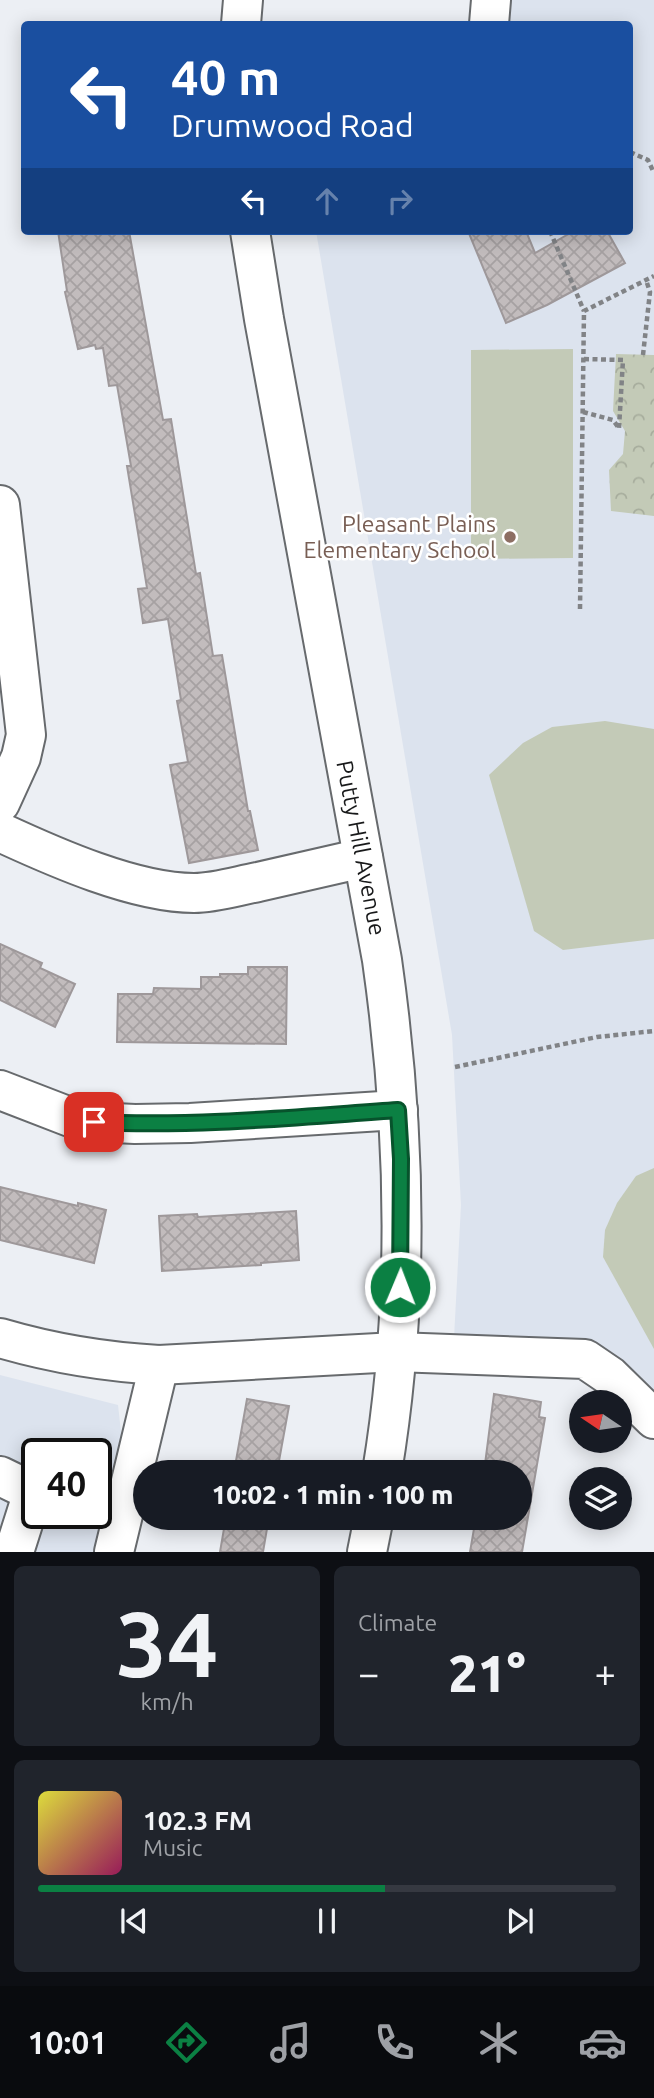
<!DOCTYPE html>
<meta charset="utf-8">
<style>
:root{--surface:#171b24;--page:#20242c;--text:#f1f3f6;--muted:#9ea1a6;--line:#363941;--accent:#0b8043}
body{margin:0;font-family:Ubuntu,sans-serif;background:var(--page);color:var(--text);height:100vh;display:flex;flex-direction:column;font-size:26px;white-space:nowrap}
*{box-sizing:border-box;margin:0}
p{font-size:23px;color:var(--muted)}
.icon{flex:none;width:38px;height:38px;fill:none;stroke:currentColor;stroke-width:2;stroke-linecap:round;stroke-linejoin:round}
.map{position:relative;height:1552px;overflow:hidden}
.side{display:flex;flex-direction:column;gap:14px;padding:14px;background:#0d0f14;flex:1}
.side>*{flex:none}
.guide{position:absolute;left:21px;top:21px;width:612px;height:214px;border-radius:7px;box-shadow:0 4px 18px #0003;background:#1a4fa0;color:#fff;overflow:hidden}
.needle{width:46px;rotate:283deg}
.buttons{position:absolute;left:569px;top:1390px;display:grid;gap:14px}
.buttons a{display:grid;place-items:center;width:63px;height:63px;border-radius:50%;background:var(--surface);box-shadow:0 4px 18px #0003;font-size:35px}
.speed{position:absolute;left:21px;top:1438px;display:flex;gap:14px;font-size:35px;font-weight:700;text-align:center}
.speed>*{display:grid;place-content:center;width:91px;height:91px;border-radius:50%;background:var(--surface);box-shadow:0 4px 18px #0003;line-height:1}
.speed .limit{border:4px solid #111;border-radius:10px;background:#fff;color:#111}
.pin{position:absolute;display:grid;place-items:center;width:60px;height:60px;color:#fff;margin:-30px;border-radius:14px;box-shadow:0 4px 10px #0006}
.me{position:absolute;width:77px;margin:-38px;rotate:1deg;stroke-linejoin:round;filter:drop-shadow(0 0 5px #0008)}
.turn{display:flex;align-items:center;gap:24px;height:147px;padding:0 35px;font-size:32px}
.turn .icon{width:91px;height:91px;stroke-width:2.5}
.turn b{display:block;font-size:49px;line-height:60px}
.lanes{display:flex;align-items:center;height:66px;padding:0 35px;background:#0003;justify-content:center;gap:35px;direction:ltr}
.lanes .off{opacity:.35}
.big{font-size:52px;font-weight:800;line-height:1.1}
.side .card{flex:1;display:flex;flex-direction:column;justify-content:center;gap:10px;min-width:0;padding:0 24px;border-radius:10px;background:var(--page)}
.side .dial{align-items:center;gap:0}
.dial b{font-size:91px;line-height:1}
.song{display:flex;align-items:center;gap:21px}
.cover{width:84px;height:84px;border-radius:10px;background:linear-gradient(135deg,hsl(60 70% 55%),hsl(330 70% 35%))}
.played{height:7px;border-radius:4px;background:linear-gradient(90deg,var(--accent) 60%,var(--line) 60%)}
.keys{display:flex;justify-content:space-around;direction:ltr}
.heat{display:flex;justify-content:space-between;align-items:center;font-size:38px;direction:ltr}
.side .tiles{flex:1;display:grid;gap:14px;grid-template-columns:1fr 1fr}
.card:last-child{grid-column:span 2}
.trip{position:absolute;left:133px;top:1460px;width:399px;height:70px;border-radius:35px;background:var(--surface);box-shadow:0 4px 18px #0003;font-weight:800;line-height:70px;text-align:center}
.menu{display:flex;height:112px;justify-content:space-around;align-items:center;background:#090b0e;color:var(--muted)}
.menu .icon{width:49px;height:49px}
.menu .active{color:var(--accent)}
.menu b{font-size:32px;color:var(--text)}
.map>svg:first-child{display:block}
.built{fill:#dce3ee;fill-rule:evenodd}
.park{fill:url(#park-crowns)}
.pitch{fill:#c3cab7}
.building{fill:url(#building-cross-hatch);stroke:#9e989a;stroke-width:2}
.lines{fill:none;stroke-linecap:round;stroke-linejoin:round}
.minor-casing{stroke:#676a6d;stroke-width:42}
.path{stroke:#818386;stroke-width:4.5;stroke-dasharray:5 3.5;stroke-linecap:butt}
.minor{stroke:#fff;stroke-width:38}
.route-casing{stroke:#07532c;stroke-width:18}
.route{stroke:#0b8043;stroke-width:12}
.education-dot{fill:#8d6e63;stroke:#fff;stroke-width:2.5}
.labels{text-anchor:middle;stroke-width:5;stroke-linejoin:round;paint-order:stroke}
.education-label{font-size:23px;fill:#785e54;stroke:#fff;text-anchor:end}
.street-label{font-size:23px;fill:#18191a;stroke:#fff}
</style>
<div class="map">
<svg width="654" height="1552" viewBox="0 0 654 1552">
<defs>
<pattern id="park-crowns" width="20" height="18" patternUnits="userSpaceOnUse" patternTransform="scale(1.75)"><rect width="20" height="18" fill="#c3cab7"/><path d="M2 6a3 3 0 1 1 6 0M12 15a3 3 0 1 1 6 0" fill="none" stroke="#a7ad9d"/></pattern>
<pattern id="building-cross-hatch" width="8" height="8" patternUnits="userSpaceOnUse" patternTransform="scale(1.75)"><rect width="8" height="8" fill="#c2bcbd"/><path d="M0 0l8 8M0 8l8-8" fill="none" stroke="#a6a1a2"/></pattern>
</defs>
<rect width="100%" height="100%" fill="#eceff4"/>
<g class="built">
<polygon points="503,0 654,0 654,1402 593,1348 454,1338 461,1205 452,1035 316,231 630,231 630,24 502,24"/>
<path d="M 0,1375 L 118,1405 L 126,1477 L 104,1552 L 0,1552 ZM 37,1454 L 96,1454 L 96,1514 L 37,1514 Z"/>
</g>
<polygon class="park" points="616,354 654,355 654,516 611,511 609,470 623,454 625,431 613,411"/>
<g class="pitch">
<polygon points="573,349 573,558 471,559 471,350"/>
<polygon points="605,721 654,729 654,939 563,950 534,931 489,775 523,743 552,727"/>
<polygon points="654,1168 654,1349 603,1257 605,1230 617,1203 636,1176"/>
</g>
<g class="building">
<polygon points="58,231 129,231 163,420 171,419 196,574 200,573 213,656 222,655 248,811 250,811 258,850 189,863 170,765 188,762 177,701 181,700 168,619 143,623 138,589 147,588 127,466 131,466 117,385 109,386 103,348 96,349 95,345 78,349 65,292 67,291"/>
<polygon points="468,231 526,231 535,253 574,231 607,231 625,263 547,305 506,323"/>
<polygon points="0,944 42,963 40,968 75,984 55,1027 0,1000"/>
<polygon points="248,967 287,967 286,1044 117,1042 118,994 153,994 154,988 201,989 201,977 220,977 220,974 248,974"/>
<polygon points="0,1187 78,1206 78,1203 106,1210 94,1263 0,1240"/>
<polygon points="296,1211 299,1260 261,1263 261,1265 162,1271 159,1216 197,1214 198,1217"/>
<polygon points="494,1394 541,1402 539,1417 545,1418 522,1552 470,1552 476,1517 520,1517 520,1472 484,1472"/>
<polygon points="247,1399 289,1406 277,1472 234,1472"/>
<polygon points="226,1517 269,1517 263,1552 220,1552"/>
</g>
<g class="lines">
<defs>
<g id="minor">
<polyline points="241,24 243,0"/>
<polyline points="489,24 491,0"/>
<path d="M 250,231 L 264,319 L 382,960 C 406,1129 410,1303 382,1472"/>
<polyline points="0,505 26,735 21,757 0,803"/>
<path d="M 0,832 C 54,857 135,893 194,893 C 215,893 237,886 258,882 C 293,874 328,866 363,858"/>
<polyline points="0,1090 70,1117 94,1122 135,1124 190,1123 398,1110"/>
<path d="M 0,1338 C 51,1353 105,1362 159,1365 L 396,1352 L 585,1359 L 610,1376 L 654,1419"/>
<polyline points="0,1476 33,1492 14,1552"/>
<polyline points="114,1552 159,1365"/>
<polyline points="367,1552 374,1517"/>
</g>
</defs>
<use href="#minor" class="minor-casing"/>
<g class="path">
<polyline points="630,152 648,160 654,173"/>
<polyline points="550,231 584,311"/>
<polyline points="643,355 650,292 646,280"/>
<polyline points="584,359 623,360 619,428"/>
<polyline points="583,412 613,420 618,427"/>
<polyline points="580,609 584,311 654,276"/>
<polyline points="455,1067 597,1037 654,1031"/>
</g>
<use href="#minor" class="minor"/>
</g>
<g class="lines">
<defs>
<path id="route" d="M 94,1122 C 196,1127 297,1117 398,1110 L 401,1159 L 400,1287"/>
</defs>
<use href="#route" class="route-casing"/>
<use href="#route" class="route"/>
</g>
<circle class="education-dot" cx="510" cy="537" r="7"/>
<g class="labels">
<g class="education-label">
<text x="496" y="532">Pleasant Plains<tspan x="496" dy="26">Elementary School</tspan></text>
</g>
<g class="street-label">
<text transform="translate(361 848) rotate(79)" y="8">Putty Hill Avenue</text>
</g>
</g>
</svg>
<div class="buttons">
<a><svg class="needle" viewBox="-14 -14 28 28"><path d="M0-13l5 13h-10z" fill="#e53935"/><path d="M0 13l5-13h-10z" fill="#9ea1a6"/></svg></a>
<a><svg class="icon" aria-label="layers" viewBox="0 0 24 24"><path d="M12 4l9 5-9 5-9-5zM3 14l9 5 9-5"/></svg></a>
</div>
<div class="speed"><div class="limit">40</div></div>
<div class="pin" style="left:94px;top:1122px;background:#d93025"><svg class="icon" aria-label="arrive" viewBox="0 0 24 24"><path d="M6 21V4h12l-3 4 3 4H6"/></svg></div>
<svg class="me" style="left:400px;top:1287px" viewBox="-20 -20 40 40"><circle r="17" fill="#0b8043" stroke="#fff" stroke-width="3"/><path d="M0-11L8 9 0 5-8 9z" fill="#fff"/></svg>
<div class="trip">10:02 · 1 min · 100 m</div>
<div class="guide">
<div class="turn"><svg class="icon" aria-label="left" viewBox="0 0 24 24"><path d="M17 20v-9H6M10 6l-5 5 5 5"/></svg><div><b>40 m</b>Drumwood Road</div></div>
<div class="lanes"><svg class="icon" aria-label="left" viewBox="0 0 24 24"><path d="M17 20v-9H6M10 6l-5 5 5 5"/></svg><svg class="icon off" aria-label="ahead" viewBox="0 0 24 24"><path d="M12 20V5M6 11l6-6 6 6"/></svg><svg class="icon off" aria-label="right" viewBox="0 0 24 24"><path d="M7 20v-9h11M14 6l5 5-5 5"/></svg></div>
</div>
</div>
<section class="side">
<div class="tiles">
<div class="card dial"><b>34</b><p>km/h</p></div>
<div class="card"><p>Climate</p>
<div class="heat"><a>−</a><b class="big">21°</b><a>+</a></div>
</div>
<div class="card">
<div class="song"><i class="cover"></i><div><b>102.3 FM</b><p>Music</p></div></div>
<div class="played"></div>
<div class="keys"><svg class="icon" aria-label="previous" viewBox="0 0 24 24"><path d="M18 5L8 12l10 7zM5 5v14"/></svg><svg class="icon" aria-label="pause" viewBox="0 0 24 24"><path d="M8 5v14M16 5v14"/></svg><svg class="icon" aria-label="next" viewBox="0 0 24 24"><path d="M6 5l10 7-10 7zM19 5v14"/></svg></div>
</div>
</div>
</section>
<nav class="menu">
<b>10:01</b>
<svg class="icon active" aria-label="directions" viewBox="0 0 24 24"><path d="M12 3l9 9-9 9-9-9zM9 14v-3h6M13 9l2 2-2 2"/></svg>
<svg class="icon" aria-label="music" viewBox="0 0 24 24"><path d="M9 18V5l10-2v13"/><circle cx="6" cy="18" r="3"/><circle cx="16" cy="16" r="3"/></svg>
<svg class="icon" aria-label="phone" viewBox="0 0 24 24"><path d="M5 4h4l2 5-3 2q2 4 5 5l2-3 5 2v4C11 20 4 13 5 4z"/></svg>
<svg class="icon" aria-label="climate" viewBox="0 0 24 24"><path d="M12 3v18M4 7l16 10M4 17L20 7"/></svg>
<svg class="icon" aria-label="car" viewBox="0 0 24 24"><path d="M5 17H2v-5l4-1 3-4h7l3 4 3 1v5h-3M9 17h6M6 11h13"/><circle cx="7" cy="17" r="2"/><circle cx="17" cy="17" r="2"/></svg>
</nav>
